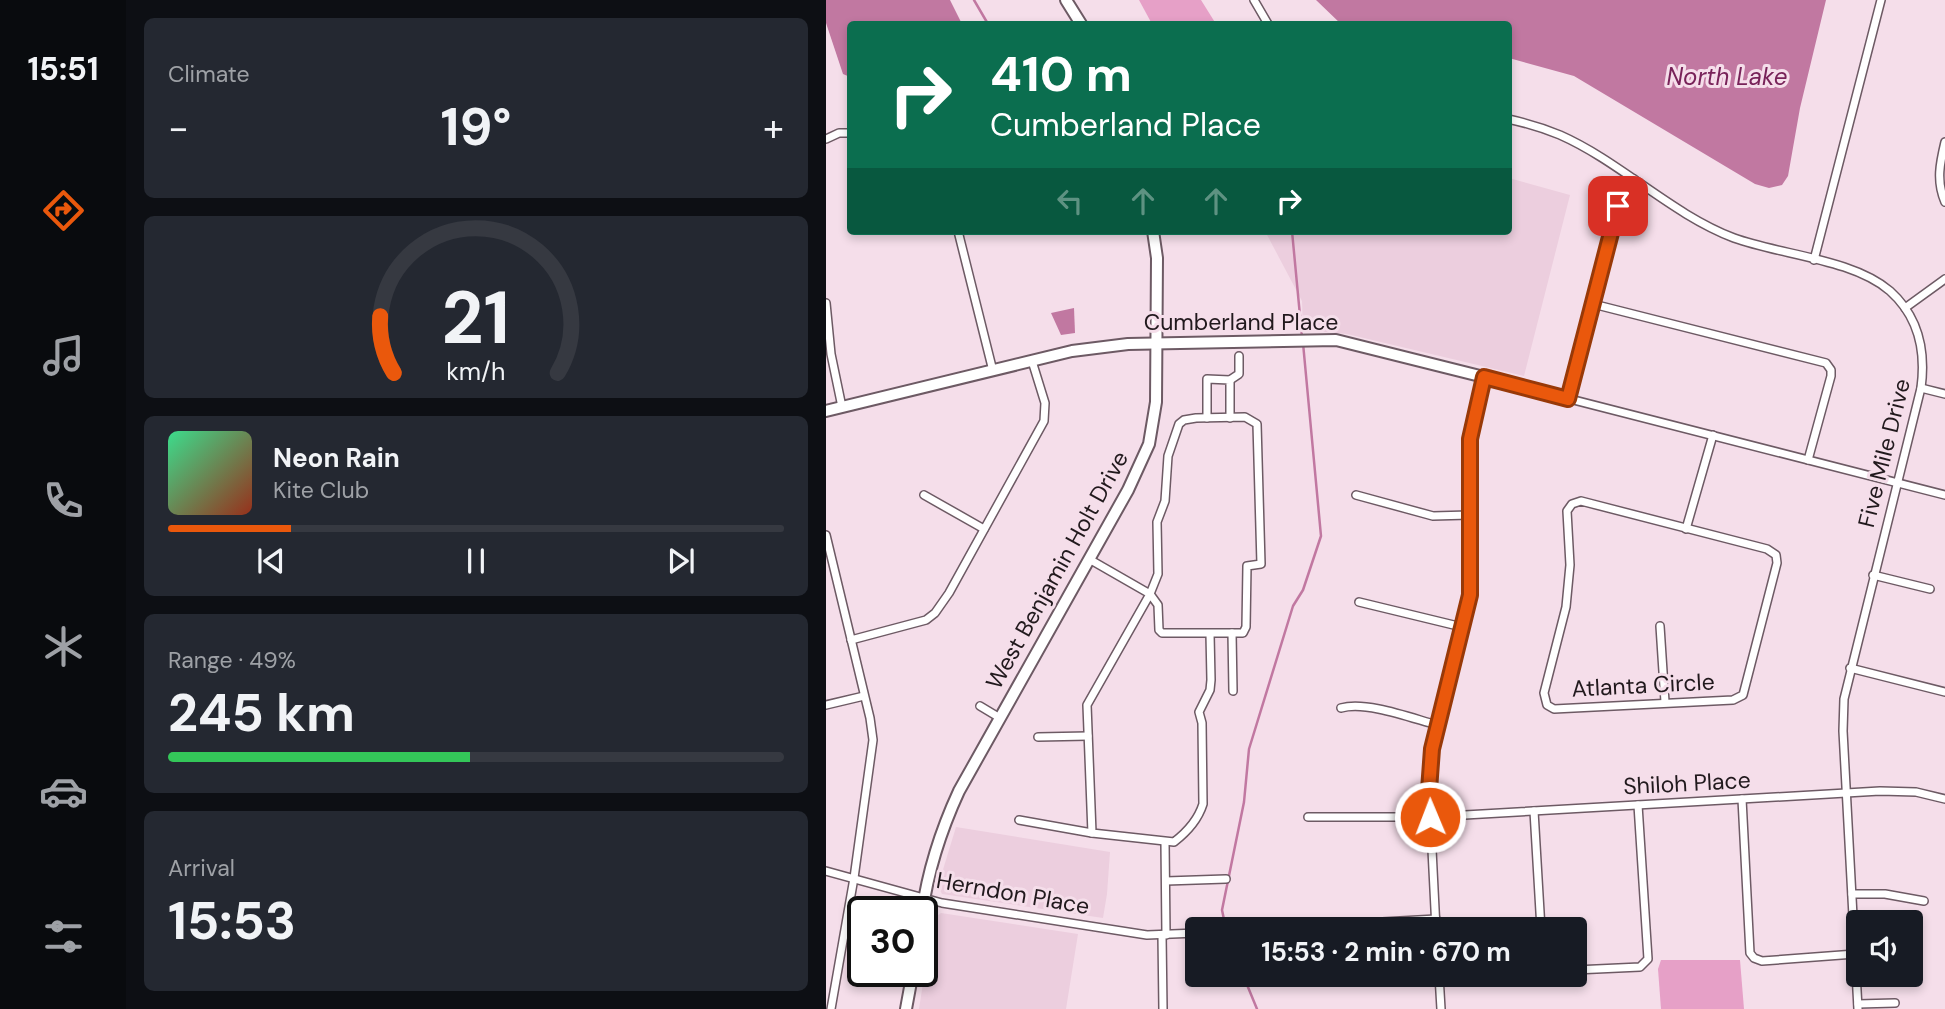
<!DOCTYPE html>
<meta charset="utf-8">
<style>
:root{--surface:#171b24;--page:#242831;--text:#f1f3f6;--muted:#9ea1a6;--line:#363941;--accent:#ea580c}
body{margin:0;font-family:"DM Sans",sans-serif;background:var(--page);color:var(--text);height:100vh;display:flex;flex-direction:column;font-size:26px;white-space:nowrap}
*{box-sizing:border-box;margin:0}
p{font-size:23px;color:var(--muted)}
.icon{flex:none;width:38px;height:38px;fill:none;stroke:currentColor;stroke-width:2;stroke-linecap:round;stroke-linejoin:round}
.map{position:relative;flex:1;overflow:hidden}
.details{display:flex;flex-direction:column;gap:18px;padding:18px;background:#0d0f14;width:700px}
.details>*{flex:none}
.top-card{position:absolute;left:21px;top:21px;width:665px;height:214px;border-radius:7px;box-shadow:0 4px 10px #0003;background:#0b6e4f;color:#fff;overflow:hidden}
.buttons{position:absolute;left:1020px;top:910px;display:grid;gap:14px}
.buttons a{display:grid;place-items:center;width:77px;height:77px;border-radius:7px;background:var(--surface);box-shadow:0 4px 10px #0003;font-size:35px}
.speed{position:absolute;left:21px;top:896px;display:flex;gap:14px;font-size:35px;font-weight:700;text-align:center}
.speed>*{display:grid;place-content:center;width:91px;height:91px;border-radius:50%;background:var(--surface);box-shadow:0 4px 10px #0003;line-height:1}
.speed .limit{border:4px solid #111;border-radius:10px;background:#fff;color:#111}
.pin{position:absolute;display:grid;place-items:center;width:60px;height:60px;color:#fff;margin:-30px;border-radius:14px;box-shadow:0 4px 10px #0006}
.me{position:absolute;width:77px;margin:-38px;rotate:359deg;stroke-linejoin:round;filter:drop-shadow(0 0 5px #0008)}
.turn{display:flex;align-items:center;gap:24px;height:147px;padding:0 28px;font-size:32px}
.turn .icon{width:91px;height:91px;stroke-width:2.5}
.turn b{display:block;font-size:49px;line-height:60px}
.lanes{display:flex;align-items:center;height:66px;padding:0 28px;background:#0003;justify-content:center;gap:35px;direction:ltr}
.lanes .off{opacity:.35}
.big{font-size:52px;font-weight:700;line-height:1.1}
.details .card{flex:1;display:flex;flex-direction:column;justify-content:center;gap:10px;min-width:0;padding:0 24px;border-radius:10px;background:var(--page)}
.details .dial{align-items:center;gap:0}
.dial svg{height:182px;overflow:visible;fill:none;stroke:var(--line);stroke-width:7;stroke-linecap:round;text-anchor:middle}
.dial text{fill:var(--text);stroke:none}
.song{display:flex;align-items:center;gap:21px}
.cover{width:84px;height:84px;border-radius:10px;background:linear-gradient(135deg,hsl(150 70% 55%),hsl(10 70% 35%))}
.played{height:7px;border-radius:4px;background:linear-gradient(90deg,var(--accent) 20%,var(--line) 20%)}
.keys{display:flex;justify-content:space-around;direction:ltr}
.heat{display:flex;justify-content:space-between;align-items:center;font-size:38px;direction:ltr}
.charge{height:10px;border-radius:5px;background:linear-gradient(90deg,#34c759 49%,var(--line) 0)}
.trip{position:absolute;left:359px;top:917px;width:402px;height:70px;border-radius:7px;background:var(--surface);box-shadow:0 4px 10px #0003;font-weight:700;line-height:70px;text-align:center}
main{display:flex;flex:1;min-height:0}
.tab-bar{display:flex;flex-direction:column;width:126px;justify-content:space-around;align-items:center;background:#090b0e;color:var(--muted)}
.tab-bar .icon{width:49px;height:49px}
.tab-bar .current{color:var(--accent)}
.tab-bar b{font-size:32px;color:var(--text)}
.map>svg:first-child{display:block}
.built{fill:#eccede}
.green{fill:#e6a0c7}
.water{fill:#c178a1}
.lines{fill:none;stroke-linecap:round;stroke-linejoin:round}
.stream{stroke:#c178a1;stroke-width:2.5}
.street-casing{stroke:#6d5a64;stroke-width:10}
.secondary-casing{stroke:#6d5a64;stroke-width:14}
.street{stroke:#fff;stroke-width:7}
.secondary{stroke:#fff;stroke-width:10}
.route-casing{stroke:#983908;stroke-width:18}
.route{stroke:#ea580c;stroke-width:12}
.labels{text-anchor:middle;stroke-width:6;stroke-linejoin:round;paint-order:stroke}
.street-label{font-size:23px;fill:#21191d;stroke:#f5deea}
.water-label{font-size:24px;font-style:italic;fill:#782259;stroke:#f5deea}
</style>
<main>
<nav class="tab-bar">
<b>15:51</b>
<svg class="icon current" aria-label="directions" viewBox="0 0 24 24"><path d="M12 3l9 9-9 9-9-9zM9 14v-3h6M13 9l2 2-2 2"/></svg>
<svg class="icon" aria-label="music" viewBox="0 0 24 24"><path d="M9 18V5l10-2v13"/><circle cx="6" cy="18" r="3"/><circle cx="16" cy="16" r="3"/></svg>
<svg class="icon" aria-label="phone" viewBox="0 0 24 24"><path d="M5 4h4l2 5-3 2q2 4 5 5l2-3 5 2v4C11 20 4 13 5 4z"/></svg>
<svg class="icon" aria-label="climate" viewBox="0 0 24 24"><path d="M12 3v18M4 7l16 10M4 17L20 7"/></svg>
<svg class="icon" aria-label="car" viewBox="0 0 24 24"><path d="M5 17H2v-5l4-1 3-4h7l3 4 3 1v5h-3M9 17h6M6 11h13"/><circle cx="7" cy="17" r="2"/><circle cx="17" cy="17" r="2"/></svg>
<svg class="icon" aria-label="filters" viewBox="0 0 24 24"><path d="M4 7h16M4 17h16"/><circle cx="9" cy="7" r="2"/><circle cx="15" cy="17" r="2"/></svg>
</nav>
<section class="details">
<div class="card"><p>Climate</p>
<div class="heat"><a>−</a><b class="big">19°</b><a>+</a></div>
</div>
<div class="card dial"><svg viewBox="0 0 100 80">
<path d="M14 69A42 42 0 1 1 86 69"/>
<path d="M14 69A42 42 0 0 1 8 44" stroke="#ea580c"/>
<text x="50" y="56" font-size="32" font-weight="700">21</text>
<text x="50" y="72" font-size="11">km/h</text>
</svg></div>
<div class="card">
<div class="song"><i class="cover"></i><div><b>Neon Rain</b><p>Kite Club</p></div></div>
<div class="played"></div>
<div class="keys"><svg class="icon" aria-label="previous" viewBox="0 0 24 24"><path d="M18 5L8 12l10 7zM5 5v14"/></svg><svg class="icon" aria-label="pause" viewBox="0 0 24 24"><path d="M8 5v14M16 5v14"/></svg><svg class="icon" aria-label="next" viewBox="0 0 24 24"><path d="M6 5l10 7-10 7zM19 5v14"/></svg></div>
</div>
<div class="card"><p>Range · 49%</p><b class="big">245 km</b><div class="charge"></div></div>
<div class="card"><p>Arrival</p><b class="big">15:53</b></div>
</section>
<div class="map">
<svg width="1119" height="1009" viewBox="0 0 1119 1009">
<rect width="100%" height="100%" fill="#f5deea"/>
<g class="built">
<polygon points="683,178 744,195 698,376 521,334 477,330 476,301 439,231 682,231"/>
<polygon points="130,827 284,852 281,894 277,918 116,894 112,886"/>
<polygon points="115,913 252,934 240,1009 93,1009 107,919"/>
</g>
<g class="green">
<polygon points="313,0 375,0 390,24 326,24"/>
<polygon points="835,960 914,960 918,1009 835,1009 832,969"/>
</g>
<g class="water">
<polygon points="0,0 124,0 136,24 24,24 24,77 17,74 0,23"/>
<polygon points="490,0 1000,0 974,108 962,176 956,185 943,188 929,184 748,76 683,58 682,24 515,24"/>
<polygon points="248,308 249,333 235,335 225,313"/>
</g>
<g class="lines">
<g class="stream">
<polyline points="148,0 162,24"/>
<polyline points="466,231 476,337"/>
<polyline points="400,929 396,910 418,802 423,749 467,606 477,590 495,536 477,343"/>
<polyline points="417,975 431,1009"/>
</g>
<defs>
<g id="street">
<polyline points="428,0 442,24"/>
<path d="M 682,119 C 700,123 717,128 734,135 C 795,162 845,214 908,238 C 955,255 1027,259 1064,291 C 1093,317 1100,351 1095,388 L 1018,699 L 1017,731 L 1032,1009"/>
<polyline points="0,139 13,133 24,133"/>
<path d="M 1119,142 C 1114,163 1110,181 1119,202"/>
<polyline points="132,231 167,371"/>
<polyline points="988,260 1055,0"/>
<polyline points="0,303 5,354 16,407"/>
<polyline points="767,304 1000,363 1005,370 1005,376 982,460"/>
<polyline points="1079,308 1119,279"/>
<polyline points="404,380 413,374 413,356"/>
<polyline points="1095,388 1119,394"/>
<polyline points="742,399 792,206 799,192 808,179"/>
<polyline points="381,418 381,379 404,380 404,418"/>
<polyline points="98,495 158,529"/>
<polyline points="530,495 607,516 643,515"/>
<polygon points="755,501 941,549 950,555 951,563 917,695 907,700 728,709 721,705 718,693 740,607 744,565 741,511 746,504"/>
<polyline points="860,529 887,435"/>
<polyline points="0,535 44,718 47,740 28,878 5,1009"/>
<path d="M 263,559 L 324,594 L 332,605 L 333,630 L 336,633 L 417,633 L 420,627 L 421,566 L 435,564 L 431,424 L 419,417 L 370,418 L 358,420 L 353,424 L 342,456 L 339,501 L 331,522 L 332,574 L 324,594 L 261,705 L 266,833 L 348,842 C 361,832 372,820 377,804 L 376,723 L 373,712 L 384,690 L 385,680 L 384,634"/>
<polyline points="1047,575 1104,589"/>
<polyline points="533,602 636,627"/>
<polyline points="834,626 839,702"/>
<polyline points="406,633 407,691"/>
<polyline points="25,640 100,620 109,613 123,593 218,421 219,403 206,361"/>
<polyline points="1024,668 1119,692"/>
<polyline points="0,705 38,696"/>
<polyline points="154,706 174,718"/>
<path d="M 515,708 C 541,701 585,718 611,725"/>
<polyline points="212,737 262,736"/>
<polyline points="916,799 924,953 928,958 936,961 1029,954"/>
<polyline points="708,811 715,929"/>
<polyline points="482,817 604,817 1054,791 1090,792 1119,799"/>
<polyline points="193,820 266,833"/>
<polyline points="339,842 340,935"/>
<polyline points="0,871 116,903 321,935 371,933"/>
<polyline points="340,881 400,879"/>
<polyline points="1026,894 1059,894 1098,901"/>
<polyline points="432,929 610,919"/>
<polyline points="610,929 603,790 606,749 644,595 644,439 658,377 1119,495"/>
<polyline points="336,935 337,1009"/>
<polyline points="749,970 814,967 822,959 812,805"/>
<polyline points="613,975 615,1009"/>
<polyline points="1032,1004 1069,1003"/>
</g>
<g id="secondary">
<polyline points="240,0 255,24"/>
<polyline points="0,411 246,351 302,344 510,340 658,377"/>
<path d="M 96,913 C 102,870 115,830 133,791 L 302,490 L 323,444 L 330,402 L 331,258 L 327,231"/>
<polyline points="80,1009 87,971"/>
</g>
</defs>
<use href="#street" class="street-casing"/>
<use href="#secondary" class="secondary-casing"/>
<use href="#street" class="street"/>
<use href="#secondary" class="secondary"/>
</g>
<g class="lines">
<defs>
<polyline id="route" points="604,817 603,790 606,749 644,595 644,439 658,377 742,399 792,206"/>
</defs>
<use href="#route" class="route-casing"/>
<use href="#route" class="route"/>
</g>
<g class="labels">
<g class="street-label">
<text x="415" y="330">Cumberland Place</text>
<text transform="translate(1058 453) rotate(-76)" y="8">Five Mile Drive</text>
<text transform="translate(231 570) rotate(-61)" y="8">West Benjamin Holt Drive</text>
<text transform="translate(817 685) rotate(-3)" y="8">Atlanta Circle</text>
<text transform="translate(861 783) rotate(-3)" y="8">Shiloh Place</text>
<text transform="translate(187 893) rotate(10)" y="8">Herndon Place</text>
</g>
<g class="water-label">
<text x="901" y="85">North Lake</text>
</g>
</g>
</svg>
<div class="buttons">
<a><svg class="icon" aria-label="sound" viewBox="0 0 24 24"><path d="M4 9h4l5-4v14l-5-4H4zM17 9q2 3 0 6"/></svg></a>
</div>
<div class="speed"><div class="limit">30</div></div>
<div class="pin" style="left:792px;top:206px;background:#d93025"><svg class="icon" aria-label="arrive" viewBox="0 0 24 24"><path d="M6 21V4h12l-3 4 3 4H6"/></svg></div>
<svg class="me" style="left:604px;top:817px" viewBox="-20 -20 40 40"><circle r="17" fill="#ea580c" stroke="#fff" stroke-width="3"/><path d="M0-11L8 9 0 5-8 9z" fill="#fff"/></svg>
<div class="trip">15:53 · 2 min · 670 m</div>
<div class="top-card">
<div class="turn"><svg class="icon" aria-label="right" viewBox="0 0 24 24"><path d="M7 20v-9h11M14 6l5 5-5 5"/></svg><div><b>410 m</b>Cumberland Place</div></div>
<div class="lanes"><svg class="icon off" aria-label="left" viewBox="0 0 24 24"><path d="M17 20v-9H6M10 6l-5 5 5 5"/></svg><svg class="icon off" aria-label="ahead" viewBox="0 0 24 24"><path d="M12 20V5M6 11l6-6 6 6"/></svg><svg class="icon off" aria-label="ahead" viewBox="0 0 24 24"><path d="M12 20V5M6 11l6-6 6 6"/></svg><svg class="icon" aria-label="right" viewBox="0 0 24 24"><path d="M7 20v-9h11M14 6l5 5-5 5"/></svg></div>
</div>
</div>
</main>
